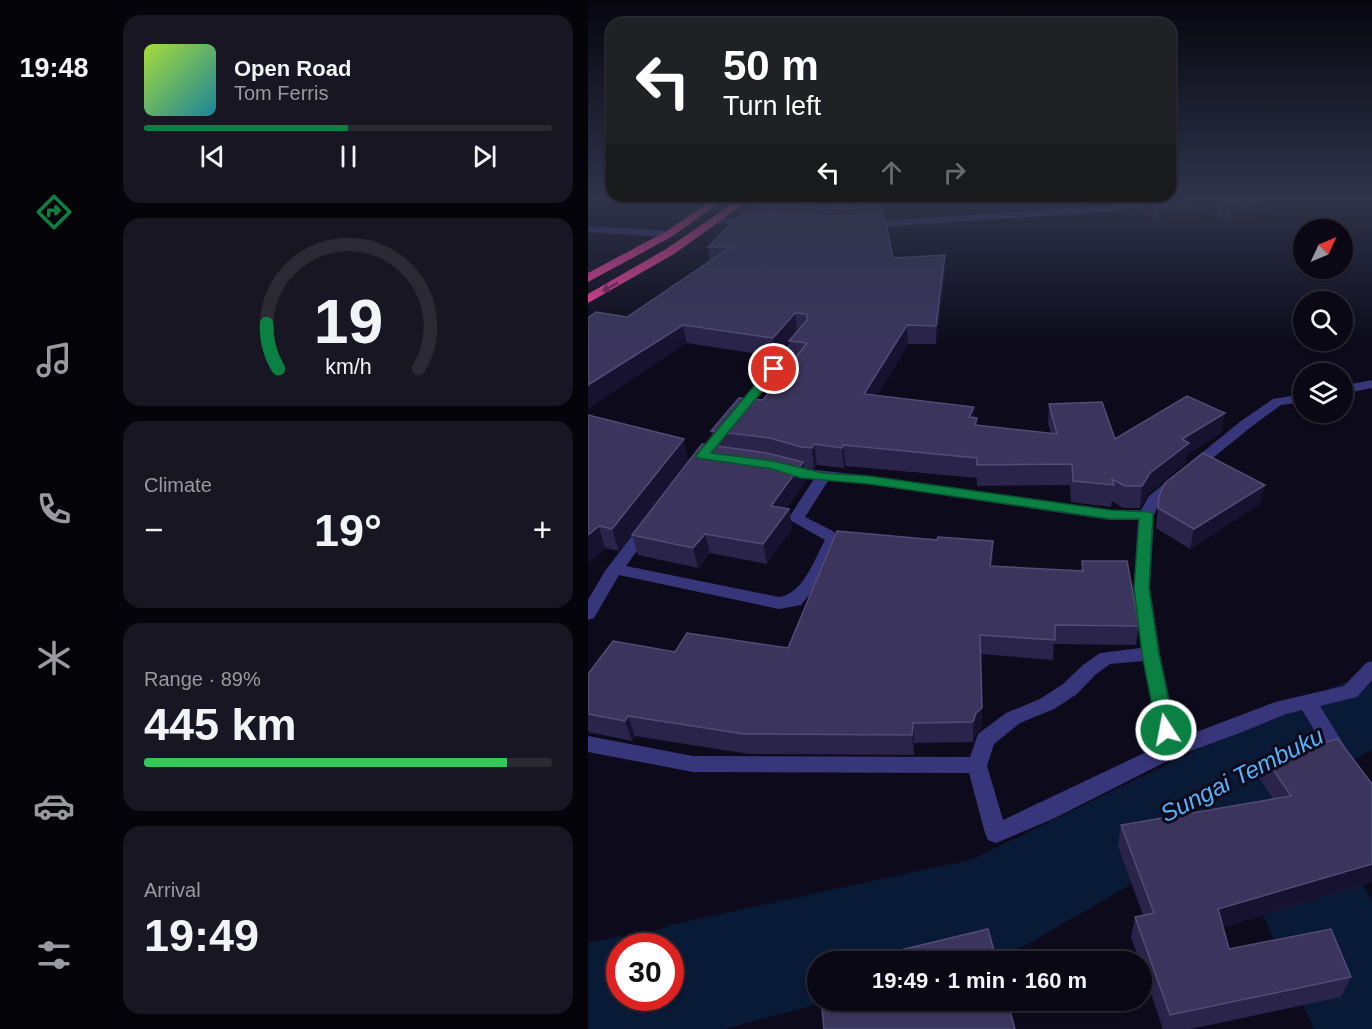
<!DOCTYPE html>
<meta charset="utf-8">
<style>
:root{--surface:#0a0814;--page:#181622;--text:#f1f3f6;--muted:#999aa0;--line:#2a2934;--accent:#0b8043}
body{margin:0;font-family:Arial,sans-serif;background:var(--page);color:var(--text);height:100vh;display:flex;flex-direction:column;font-size:22px;white-space:nowrap}
*{box-sizing:border-box;margin:0}
p{font-size:20px;color:var(--muted)}
.icon{flex:none;width:33px;height:33px;fill:none;stroke:currentColor;stroke-width:2;stroke-linecap:round;stroke-linejoin:round}
.map{position:relative;flex:1;overflow:hidden}
.sheet{display:flex;flex-direction:column;gap:15px;padding:15px;background:#06040b;width:480px}
.sheet>*{flex:none}
.banner{position:absolute;left:18px;top:18px;width:570px;height:183px;border-radius:18px;box-shadow:0 2px 4px #0004,0 0 0 2px var(--line);background:#202124;color:#fff;overflow:hidden}
.needle{width:39px;rotate:46deg}
.tools{position:absolute;left:705px;top:219px;display:grid;gap:12px}
.tools a{display:grid;place-items:center;width:60px;height:60px;border-radius:50%;background:var(--surface);box-shadow:0 2px 4px #0004,0 0 0 2px var(--line);font-size:30px}
.speed{position:absolute;left:18px;top:933px;display:flex;gap:12px;font-size:30px;font-weight:700;text-align:center}
.speed>*{display:grid;place-content:center;width:78px;height:78px;border-radius:50%;background:var(--surface);box-shadow:0 2px 4px #0004,0 0 0 2px var(--line);line-height:1}
.speed .limit{border:9px solid #d22;background:#fff;color:#111}
.pin{position:absolute;display:grid;place-items:center;width:51px;height:51px;color:#fff;margin:-26px;border:3px solid #fff;border-radius:50%;box-shadow:0 2px 6px #0007}
.me{position:absolute;width:66px;margin:-33px;rotate:349deg;stroke-linejoin:round;filter:drop-shadow(0 0 4px #0008)}
.turn{display:flex;align-items:center;gap:21px;height:126px;padding:0 18px;font-size:27px}
.turn .icon{width:78px;height:78px;stroke-width:2.5}
.turn b{display:block;font-size:42px;line-height:51px}
.lanes{display:flex;align-items:center;height:57px;padding:0 18px;background:#0003;justify-content:center;gap:30px;direction:ltr}
.lanes .off{opacity:.35}
.big{font-size:45px;font-weight:700;line-height:1.1}
.sheet .widget{flex:1;display:flex;flex-direction:column;justify-content:center;gap:9px;min-width:0;padding:0 21px;border-radius:18px;background:var(--page)}
.sheet .dial{align-items:center;gap:0}
.dial svg{height:156px;overflow:visible;fill:none;stroke:var(--line);stroke-width:7;stroke-linecap:round;text-anchor:middle}
.dial text{fill:var(--text);stroke:none}
.song{display:flex;align-items:center;gap:18px}
.cover{width:72px;height:72px;border-radius:9px;background:linear-gradient(135deg,hsl(80 70% 55%),hsl(190 70% 35%))}
.played{height:6px;border-radius:3px;background:linear-gradient(90deg,var(--accent) 50%,var(--line) 50%)}
.keys{display:flex;justify-content:space-around;direction:ltr}
.heat{display:flex;justify-content:space-between;align-items:center;font-size:33px;direction:ltr}
.charge{height:9px;border-radius:4px;background:linear-gradient(90deg,#34c759 89%,var(--line) 0)}
.trip{position:absolute;left:219px;top:951px;width:345px;height:60px;border-radius:30px;background:var(--surface);box-shadow:0 2px 4px #0004,0 0 0 2px var(--line);font-weight:700;line-height:60px;text-align:center}
main{display:flex;flex:1;min-height:0}
.tab-bar{display:flex;flex-direction:column;width:108px;justify-content:space-around;align-items:center;background:#040308;color:var(--muted)}
.tab-bar .icon{width:42px;height:42px}
.tab-bar .current{color:var(--accent)}
.tab-bar b{font-size:27px;color:var(--text)}
.map>svg:first-child{display:block}
.lines{fill:none;stroke-linecap:round;stroke-linejoin:round}
.river{fill:#091a36;fill-rule:evenodd}
.minor{fill:#38367a;fill-rule:evenodd}
.highway{fill:#fc439f;fill-rule:evenodd}
.wall{fill:#2a234a}
.shaded-wall{fill:#17122f}
.building{fill:#3b355d;stroke:#524c76;stroke-width:1.5}
.oneway{fill:#84275d}
.route{fill:#0b8043;stroke:#07532c;stroke-width:1.5}
.labels{text-anchor:middle;stroke-width:6;stroke-linejoin:round;paint-order:stroke}
.near-water-label{font-size:24px;font-style:italic;fill:#56b2fc;stroke:#0d0b1b}
</style>
<main>
<nav class="tab-bar">
<b>19:48</b>
<svg class="icon current" aria-label="directions" viewBox="0 0 24 24"><path d="M12 3l9 9-9 9-9-9zM9 14v-3h6M13 9l2 2-2 2"/></svg>
<svg class="icon" aria-label="music" viewBox="0 0 24 24"><path d="M9 18V5l10-2v13"/><circle cx="6" cy="18" r="3"/><circle cx="16" cy="16" r="3"/></svg>
<svg class="icon" aria-label="phone" viewBox="0 0 24 24"><path d="M5 4h4l2 5-3 2q2 4 5 5l2-3 5 2v4C11 20 4 13 5 4z"/></svg>
<svg class="icon" aria-label="climate" viewBox="0 0 24 24"><path d="M12 3v18M4 7l16 10M4 17L20 7"/></svg>
<svg class="icon" aria-label="car" viewBox="0 0 24 24"><path d="M5 17H2v-5l4-1 3-4h7l3 4 3 1v5h-3M9 17h6M6 11h13"/><circle cx="7" cy="17" r="2"/><circle cx="17" cy="17" r="2"/></svg>
<svg class="icon" aria-label="filters" viewBox="0 0 24 24"><path d="M4 7h16M4 17h16"/><circle cx="9" cy="7" r="2"/><circle cx="15" cy="17" r="2"/></svg>
</nav>
<section class="sheet">
<div class="widget">
<div class="song"><i class="cover"></i><div><b>Open Road</b><p>Tom Ferris</p></div></div>
<div class="played"></div>
<div class="keys"><svg class="icon" aria-label="previous" viewBox="0 0 24 24"><path d="M18 5L8 12l10 7zM5 5v14"/></svg><svg class="icon" aria-label="pause" viewBox="0 0 24 24"><path d="M8 5v14M16 5v14"/></svg><svg class="icon" aria-label="next" viewBox="0 0 24 24"><path d="M6 5l10 7-10 7zM19 5v14"/></svg></div>
</div>
<div class="widget dial"><svg viewBox="0 0 100 80">
<path d="M14 69A42 42 0 1 1 86 69"/>
<path d="M14 69A42 42 0 0 1 8 46" stroke="#0b8043"/>
<text x="50" y="56" font-size="32" font-weight="700">19</text>
<text x="50" y="72" font-size="11">km/h</text>
</svg></div>
<div class="widget"><p>Climate</p>
<div class="heat"><a>−</a><b class="big">19°</b><a>+</a></div>
</div>
<div class="widget"><p>Range · 89%</p><b class="big">445 km</b><div class="charge"></div></div>
<div class="widget"><p>Arrival</p><b class="big">19:49</b></div>
</section>
<div class="map">
<svg width="784" height="1029" viewBox="0 0 784 1029">
<rect width="100%" height="100%" fill="#0d0b1b"/>
<g class="lines">
<path class="river" d="M 784,674 L 784,750 L 717,785 L 784,901 L 784,1029 L 726,1029 L 637,830 L 438,945 L 399,960 L 230,962 L 230,1000 L 245,1000 L 136,1029 L 0,1029 L 0,943 L 32,936 L 43,941 L 82,925 L 385,859 L 625,742 L 752,684 ZM 32,946 L 82,946 L 82,998 L 32,998 Z"/>
<g class="minor">
<polygon points="587,198 607,198 603,200 517,212 277,228 273,225 277,222 517,206"/>
<polygon points="128,218 166,219 170,222 166,225 131,223 128,222"/>
<polygon points="0,226 81,231 85,234 81,237 0,232"/>
<polygon points="214,333 220,336 218,338 115,464 105,464 103,461 105,458 210,334"/>
<polygon points="784,380 784,388 754,394 754,386"/>
<path d="M 716,394 L 716,402 L 693,405 L 663,427 L 572,501 L 566,515 L 562,588 L 572,654 L 590,739 L 687,702 L 756,686 L 778,663 L 784,661 L 784,680 L 769,697 L 732,706 L 764,758 L 761,764 L 754,766 L 747,764 L 714,710 L 698,714 L 649,734 L 589,756 L 467,818 L 408,843 L 400,840 L 397,833 L 381,773 L 105,772 L 0,752 L 0,736 L 105,756 L 382,757 L 390,734 L 418,713 L 452,699 L 475,684 L 495,665 L 512,653 L 553,648 L 546,588 L 550,520 L 521,520 L 281,484 L 240,481 L 217,517 L 245,531 L 253,540 L 226,589 L 213,605 L 191,609 L 31,575 L 6,618 L 0,620 L 0,600 L 17,571 L 53,524 L 63,524 L 66,527 L 38,566 L 191,597 C 215,594 226,560 237,540 L 200,519 L 226,479 C 215,478 201,477 192,469 L 194,466 L 281,476 L 521,510 L 553,510 L 561,496 L 653,421 L 685,399 ZM 555,661 L 571,746 L 415,820 L 399,766 L 406,744 L 432,723 L 466,709 L 489,694 L 507,675 L 522,664 Z"/>
</g>
<g class="highway">
<polygon points="127,198 138,198 85,236 0,282 0,273 77,232"/>
<polygon points="153,198 164,198 86,254 0,303 0,294 78,249"/>
</g>
</g>
<g class="wall">
<polygon points="379,198 784,198 784,202 640,221 629,214 570,222 552,209 553,200 388,212"/>
<polygon points="166,205 294,206 295,214 305,258 357,272 348,344 320,344 289,396 386,417 389,425 463,434 460,424 461,404 527,439 633,433 599,454 597,463 560,494 552,508 535,508 524,501 523,507 483,502 482,485 389,486 389,478 258,466 256,468 229,465 226,469 216,468 218,481 198,508 201,509 204,528 179,564 122,553 110,568 50,555 44,535 126,445 123,431 175,400 206,360 203,359 201,341 188,357 99,343 39,317 122,261 120,247 167,212"/>
<polygon points="0,415 100,460 31,551 17,548 0,563"/>
<polygon points="571,496 672,504 602,549 568,528"/>
<polygon points="349,540 405,541 404,566 493,571 494,561 551,626 548,645 466,644 465,660 393,654 394,728 388,733 385,742 326,743 326,755 161,754 47,736 44,741 0,732 0,674 87,652 200,648"/>
<polygon points="677,757 784,784 784,882 635,927 641,949 763,977 753,997 603,1029 575,1029 554,967 554,962 552,962 543,937 547,917 555,915 530,846 533,825 685,799 671,778"/>
</g>
<g class="shaded-wall">
<polygon points="388,198 553,198 553,200 388,212"/>
<polygon points="709,198 784,198 784,202 640,221 643,206"/>
<polygon points="631,200 629,214 570,222 572,207"/>
<polygon points="357,255 357,272 348,344 348,326"/>
<polygon points="207,313 209,332 188,357 185,338"/>
<polygon points="95,325 99,343 0,409 0,385"/>
<polygon points="319,325 320,344 278,414 276,394"/>
<polygon points="386,407 386,427 381,417"/>
<polygon points="637,413 633,433 599,454 597,463 560,494 552,508 554,486 562,473 594,439"/>
<polygon points="96,439 100,460 31,551 24,529"/>
<polygon points="226,444 229,465 226,469 224,448"/>
<polygon points="255,445 258,466 256,468 254,448"/>
<polygon points="215,462 218,481 186,525 183,506"/>
<polygon points="677,485 672,504 602,549 606,529"/>
<polygon points="201,509 204,528 179,564 175,544"/>
<polygon points="11,526 17,548 0,563 0,535"/>
<polygon points="117,534 122,553 110,568 105,548"/>
<polygon points="405,541 405,560 402,585 402,566"/>
<polygon points="394,708 394,728 388,733 385,742 385,722 388,713"/>
<polygon points="40,716 47,736 44,741 37,721"/>
<polygon points="325,723 326,743 326,755 324,735"/>
<polygon points="784,864 784,882 624,930 630,909"/>
</g>
<g class="building">
<polygon points="174,198 292,198 294,206 253,209 166,205"/>
<polygon points="557,198 709,198 643,206 631,200 572,207"/>
<polygon points="156,211 253,216 296,214 305,258 357,255 348,326 319,325 276,394 386,407 381,417 389,418 387,425 469,434 461,404 514,402 527,439 599,396 637,413 594,439 601,443 562,473 554,486 537,486 524,479 526,485 485,481 484,464 389,465 389,458 255,445 254,448 226,444 224,448 213,447 182,438 123,431 151,398 175,400 219,343 201,341 219,320 219,314 207,313 185,338 95,325 0,385 0,318 8,312 39,317 143,247 120,247"/>
<polygon points="0,415 96,439 24,529 11,526 0,535"/>
<polygon points="114,444 179,453 215,462 183,506 201,509 175,544 117,534 105,548 44,535"/>
<polygon points="615,453 677,485 606,529 570,508 571,496 577,483"/>
<polygon points="249,531 349,540 350,537 405,541 402,566 495,571 494,561 539,561 551,626 467,625 467,640 392,635 394,708 388,713 385,722 325,723 324,735 156,734 40,716 37,721 0,714 0,674 25,641 87,652 99,633 200,648"/>
<polygon points="750,739 784,784 784,864 630,909 641,949 743,929 763,977 582,1015 547,917 566,913 533,825 703,796 677,757"/>
<polygon points="400,929 409,962 263,962"/>
<polygon points="233,1000 419,1000 427,1029 236,1029"/>
</g>
<defs><path id="oneway-solid" d="M-6-.8H1V-3.2L6.5 0L1 3.2V.8H-6Z" transform="scale(1.5)"/></defs>
<use class="oneway" href="#oneway-solid" transform="translate(22 287) rotate(151)"/>
<linearGradient id="sky" x2="0" y2="1"><stop stop-color="#07060f"/><stop offset="0.58" stop-color="#2f344a"/><stop offset="1" stop-color="#2f344a" stop-opacity="0"/></linearGradient>
<rect width="784" height="342" fill="url(#sky)"/>
<polygon class="route" points="186,366 190,367 190,372 123,453 185,461 235,473 281,476 522,510 563,512 565,515 561,588 571,654 587,730 585,735 578,737 572,735 569,730 554,654 546,588 551,519 522,519 281,484 213,478 184,469 110,458 108,456 110,453 182,367"/>
<g class="labels">
<g class="near-water-label">
<text transform="translate(654 775) rotate(-27)" y="8">Sungai Tembuku</text>
</g>
</g>
</svg>
<div class="tools">
<a><svg class="needle" viewBox="-14 -14 28 28"><path d="M0-13l5 13h-10z" fill="#e53935"/><path d="M0 13l5-13h-10z" fill="#999aa0"/></svg></a>
<a><svg class="icon" aria-label="search" viewBox="0 0 24 24"><circle cx="10" cy="10" r="6"/><path d="M15 15l6 6"/></svg></a>
<a><svg class="icon" aria-label="layers" viewBox="0 0 24 24"><path d="M12 4l9 5-9 5-9-5zM3 14l9 5 9-5"/></svg></a>
</div>
<div class="speed"><div class="limit">30</div></div>
<div class="pin" style="left:186px;top:369px;background:#d93025"><svg class="icon" aria-label="arrive" viewBox="0 0 24 24"><path d="M6 21V4h12l-3 4 3 4H6"/></svg></div>
<svg class="me" style="left:578px;top:730px" viewBox="-20 -20 40 40"><circle r="17" fill="#0b8043" stroke="#fff" stroke-width="3"/><path d="M0-11L8 9 0 5-8 9z" fill="#fff"/></svg>
<div class="trip">19:49 · 1 min · 160 m</div>
<div class="banner">
<div class="turn"><svg class="icon" aria-label="left" viewBox="0 0 24 24"><path d="M17 20v-9H6M10 6l-5 5 5 5"/></svg><div><b>50 m</b>Turn left</div></div>
<div class="lanes"><svg class="icon" aria-label="left" viewBox="0 0 24 24"><path d="M17 20v-9H6M10 6l-5 5 5 5"/></svg><svg class="icon off" aria-label="ahead" viewBox="0 0 24 24"><path d="M12 20V5M6 11l6-6 6 6"/></svg><svg class="icon off" aria-label="right" viewBox="0 0 24 24"><path d="M7 20v-9h11M14 6l5 5-5 5"/></svg></div>
</div>
</div>
</main>
